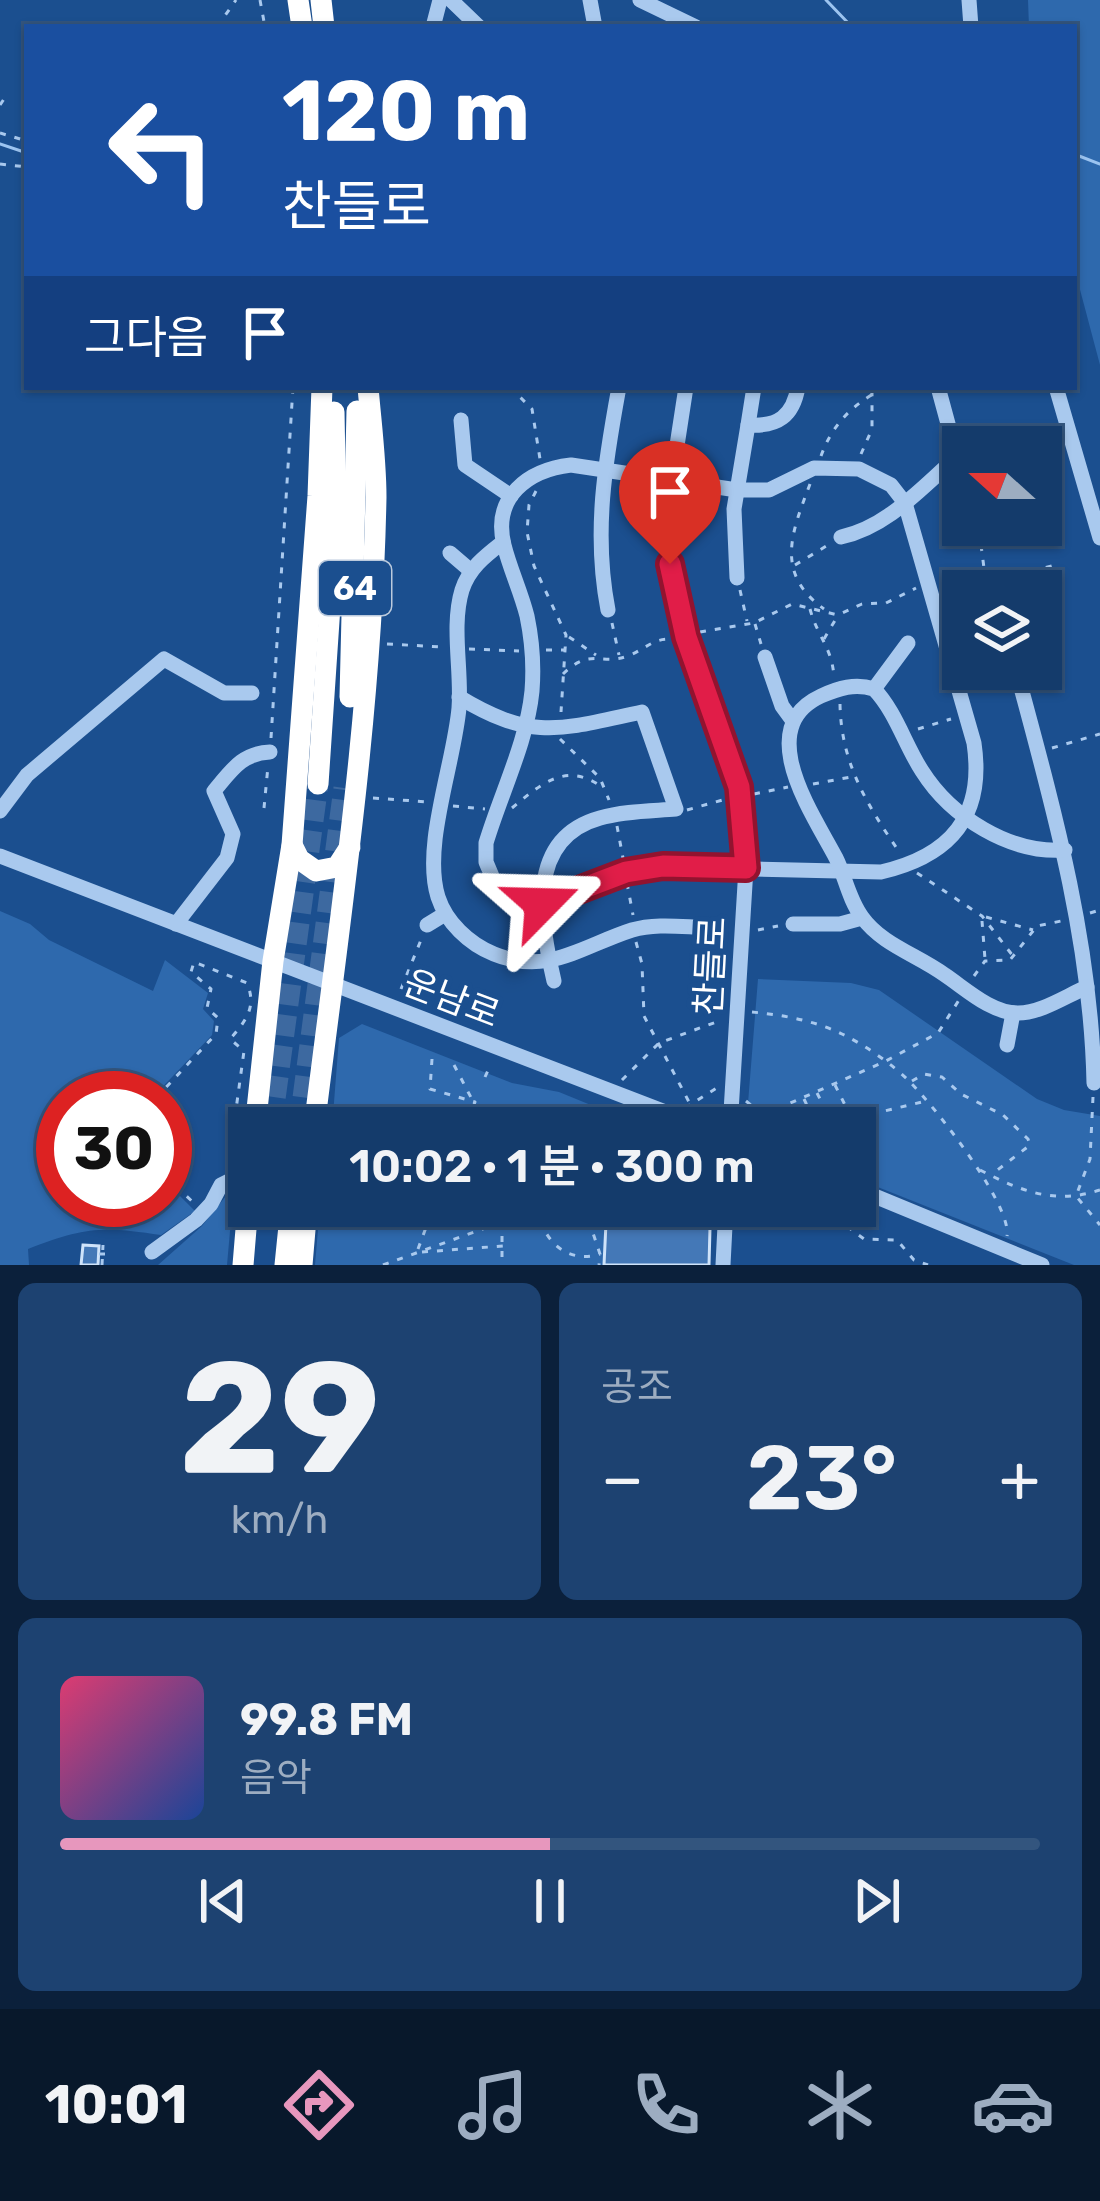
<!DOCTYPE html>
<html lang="ko">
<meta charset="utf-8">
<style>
:root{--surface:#143b6b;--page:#1d4271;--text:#f1f3f6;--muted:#9dadc1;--line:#33557e;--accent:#e797bd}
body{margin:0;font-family:Rubik,"Noto Sans KR",sans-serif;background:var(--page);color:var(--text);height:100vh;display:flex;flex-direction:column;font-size:45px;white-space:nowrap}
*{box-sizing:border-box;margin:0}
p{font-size:39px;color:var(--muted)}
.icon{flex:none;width:66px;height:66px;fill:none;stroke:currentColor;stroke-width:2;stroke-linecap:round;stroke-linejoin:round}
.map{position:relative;height:1265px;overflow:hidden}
.details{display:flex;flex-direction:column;gap:18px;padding:18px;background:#0b203b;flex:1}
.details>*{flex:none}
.guide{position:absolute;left:24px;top:24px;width:1053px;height:366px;border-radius:0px;box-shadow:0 3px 9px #0004,0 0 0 3px var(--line);background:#1a4fa0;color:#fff;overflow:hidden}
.needle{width:78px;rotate:291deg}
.tools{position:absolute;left:942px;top:426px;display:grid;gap:24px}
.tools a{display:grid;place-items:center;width:120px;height:120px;border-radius:0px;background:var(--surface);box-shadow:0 3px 9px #0004,0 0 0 3px var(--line);font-size:60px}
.speed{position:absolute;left:36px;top:1071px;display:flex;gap:24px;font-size:60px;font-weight:700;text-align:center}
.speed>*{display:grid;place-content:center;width:156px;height:156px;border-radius:50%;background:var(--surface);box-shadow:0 3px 9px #0004,0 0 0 3px var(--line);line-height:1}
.speed .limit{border:18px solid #d22;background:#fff;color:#111}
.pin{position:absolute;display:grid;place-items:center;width:102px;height:102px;color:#fff;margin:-123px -51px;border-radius:50% 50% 50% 0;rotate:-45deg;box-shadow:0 0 12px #0007}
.pin .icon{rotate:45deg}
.me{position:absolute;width:132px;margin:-66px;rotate:68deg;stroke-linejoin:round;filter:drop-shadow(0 0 9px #0008)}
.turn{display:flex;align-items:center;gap:42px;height:252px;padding:0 60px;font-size:54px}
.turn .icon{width:156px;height:156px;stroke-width:2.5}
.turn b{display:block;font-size:84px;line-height:102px}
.then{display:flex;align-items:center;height:114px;padding:0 60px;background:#0003;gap:24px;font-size:45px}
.big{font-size:90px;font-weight:600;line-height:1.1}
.details .tile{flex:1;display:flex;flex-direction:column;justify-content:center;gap:18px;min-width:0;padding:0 42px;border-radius:18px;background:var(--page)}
.details .dial{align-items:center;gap:0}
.dial b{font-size:156px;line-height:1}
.song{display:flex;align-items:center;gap:36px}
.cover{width:144px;height:144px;border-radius:18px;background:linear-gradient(135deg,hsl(340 70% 55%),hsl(220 70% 35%))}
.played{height:12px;border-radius:6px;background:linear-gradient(90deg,var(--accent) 50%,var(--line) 50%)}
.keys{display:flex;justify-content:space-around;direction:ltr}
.heat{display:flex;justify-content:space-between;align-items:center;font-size:66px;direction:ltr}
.details .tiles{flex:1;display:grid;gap:18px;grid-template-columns:1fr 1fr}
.tile:last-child{grid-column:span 2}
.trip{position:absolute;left:228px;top:1107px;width:648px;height:120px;border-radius:0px;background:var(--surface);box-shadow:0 3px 9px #0004,0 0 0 3px var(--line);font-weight:600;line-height:120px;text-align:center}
.tabs{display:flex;height:192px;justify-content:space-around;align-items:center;background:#08182b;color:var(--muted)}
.tabs .icon{width:84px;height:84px}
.tabs .active{color:var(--accent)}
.tabs b{font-size:54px;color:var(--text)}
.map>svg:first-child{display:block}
.green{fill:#2e69ad}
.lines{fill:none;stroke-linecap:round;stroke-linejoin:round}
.stream{stroke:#9cc4f0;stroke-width:3}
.building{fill:#4478b7;stroke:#cfe3fa;stroke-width:3}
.highway-tunnel{stroke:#3d69a0;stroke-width:21;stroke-dasharray:21 10;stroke-linecap:butt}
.path{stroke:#a9c9ee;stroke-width:3;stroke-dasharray:6 9;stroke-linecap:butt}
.minor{stroke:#a9c9ee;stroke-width:15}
.highway{stroke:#fff;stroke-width:21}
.route-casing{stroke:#92132f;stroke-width:30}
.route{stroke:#e11d48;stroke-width:21}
.labels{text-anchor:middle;stroke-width:10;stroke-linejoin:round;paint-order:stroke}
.shield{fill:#1b4f8f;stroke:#bbcadd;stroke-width:3}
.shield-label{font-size:33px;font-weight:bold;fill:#fff}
.street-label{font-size:36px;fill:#fff;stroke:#1b4f8f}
</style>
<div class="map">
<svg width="1100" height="1265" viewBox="0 0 1100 1265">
<rect width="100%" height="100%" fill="#1b4f8f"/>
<g class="green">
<polygon points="1028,0 1100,0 1100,365 1074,267 1074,27 1029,27"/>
<path d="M 0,911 L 30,924 L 49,940 L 153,991 L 165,960 L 208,993 L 203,1009 L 214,1021 L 212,1035 L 152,1098 L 63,1098 L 63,1200 L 107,1200 L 115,1206 L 114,1210 L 122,1212 L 140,1200 L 165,1200 L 165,1194 L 169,1199 L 180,1196 L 195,1211 L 161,1235 C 103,1226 83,1227 28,1249 L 29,1265 L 0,1265 Z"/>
<polygon points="758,979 851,983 879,990 1037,1099 1064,1110 1100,1116 1100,1265 1074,1265 855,1178 855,1128 746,1128"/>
<polygon points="362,1024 512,1083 559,1092 647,1128 332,1128 339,1038"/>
<polygon points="234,1186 227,1265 158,1265 202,1226"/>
<polygon points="320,1206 712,1206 710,1228 607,1224 604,1265 315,1265"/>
</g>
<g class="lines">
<g class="stream">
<polyline points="826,0 852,27"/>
<polyline points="0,144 27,153"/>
<polyline points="1074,154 1100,164"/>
</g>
</g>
<g class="building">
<polygon points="606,1223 710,1228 709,1265 604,1265"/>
<polygon points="83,1245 99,1246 98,1265 81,1265"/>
</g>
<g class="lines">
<g class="highway-tunnel">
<polyline points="271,1128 318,784"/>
<polyline points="299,1128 344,788"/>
</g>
<g class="path">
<polyline points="260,0 265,27"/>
<polyline points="217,27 236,0"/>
<polyline points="0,105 4,99"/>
<polyline points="0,133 27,141"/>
<polyline points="0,164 27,167"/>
<polyline points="510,387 532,409 540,459"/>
<polyline points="861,454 872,429 872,387"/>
<path d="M 821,456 C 831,428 848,409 873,394"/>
<path d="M 810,484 C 792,532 774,573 824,609"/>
<polyline points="536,491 529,505 527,532 534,566 566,635 561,712"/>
<polyline points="981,545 987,591"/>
<polyline points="795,565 828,545"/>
<polyline points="943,579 986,583 1059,564"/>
<polyline points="994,585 1027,585 1062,572"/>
<polyline points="740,590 747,621"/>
<path d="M 810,609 C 817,636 832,647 834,677"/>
<polyline points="612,623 619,655"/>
<polyline points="755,624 761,644"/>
<polyline points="700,632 754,623 792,604 838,615 862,604 886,603 916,588"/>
<polyline points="569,637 596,655"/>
<polyline points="824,639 837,617"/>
<polyline points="387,644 443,647"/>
<polyline points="469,649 519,651"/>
<polyline points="546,650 564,650"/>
<path d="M 563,674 C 590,647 601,666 628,656 C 646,649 655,636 675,640"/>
<path d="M 840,704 C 841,763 867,805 900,853"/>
<polyline points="918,729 951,719"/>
<polyline points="271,738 293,387"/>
<polyline points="560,739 600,778 609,800"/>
<polyline points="1052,748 1100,734"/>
<polyline points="813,784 851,777"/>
<polyline points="754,794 788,787"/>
<polyline points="373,798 429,802"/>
<polyline points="453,806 485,809"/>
<polyline points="264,808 268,766"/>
<path d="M 512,808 C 541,784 566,761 602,787"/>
<polyline points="687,810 726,799"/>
<polyline points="617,826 623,858"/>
<polyline points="917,873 982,916 1013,956"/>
<polyline points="627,883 633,915"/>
<polyline points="1090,913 1100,910"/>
<polyline points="986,917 1033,930"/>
<polyline points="982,921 985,959"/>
<polyline points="709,928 725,929"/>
<polyline points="758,930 778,926"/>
<polyline points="636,942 642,964 644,1016 689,1102"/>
<polyline points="974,976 985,961 1010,960 1037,926 1066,920"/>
<polyline points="401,989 423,935"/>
<path d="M 752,1012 C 782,1015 813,1020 842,1034 C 865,1045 892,1064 910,1082 C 935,1107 1012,1205 1007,1236"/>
<polyline points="432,1059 430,1089 475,1102 465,1128"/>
<polyline points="454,1065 487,1128"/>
<polyline points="485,1077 489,1068"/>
<polyline points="622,1080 659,1043 719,1021"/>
<polyline points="912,1081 924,1074 942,1077 961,1094 1003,1115 1028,1139 1030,1145 991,1175"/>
<polyline points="835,1085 852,1119"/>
<polyline points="817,1093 832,1122"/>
<polyline points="1093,1097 1090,1159 1076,1196 1100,1225"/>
<path d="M 156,1098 L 216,1034 L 218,1018 L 207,1008 L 211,989 L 191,972 L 194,962 L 247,983 C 257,1007 246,1021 230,1039 L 244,1051 L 228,1168"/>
<polyline points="804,1099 817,1127"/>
<polyline points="746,1101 763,1115 766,1128"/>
<polyline points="790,1105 801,1128"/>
<polyline points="685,1108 720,1086"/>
<polyline points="600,1112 605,1128"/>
<polyline points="763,1115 884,1062 938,1033 959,1000"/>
<polyline points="622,1121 625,1128"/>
<polyline points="571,1128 593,1114 594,1110"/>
<polyline points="813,1128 922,1102"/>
<path d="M 980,1170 C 1021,1191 1054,1205 1100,1190"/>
<polyline points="165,1185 172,1195 181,1191 195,1204"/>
<polyline points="109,1200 117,1202 114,1209 119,1211 139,1200"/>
<polyline points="458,1206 501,1222"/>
<polyline points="502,1206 502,1265"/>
<path d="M 538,1206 C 540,1238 566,1265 600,1254"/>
<polyline points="584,1206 600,1254 599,1265"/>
<polyline points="795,1206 807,1213 824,1209 864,1239 897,1240 914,1260 928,1265"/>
<polyline points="623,1220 623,1206"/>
<polyline points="418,1249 434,1206"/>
<polyline points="422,1252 503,1246"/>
<polyline points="99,1254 110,1254"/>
<polyline points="102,1265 103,1245"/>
<polyline points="383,1265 546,1206"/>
</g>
<g class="minor">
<polyline points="451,0 479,27"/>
<polyline points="590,0 595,27"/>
<polyline points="640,0 696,27"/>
<polyline points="969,0 971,27"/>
<polyline points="433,27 440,0"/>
<polyline points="686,387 672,478 669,564 686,637 739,787 746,868 730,1128"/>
<polyline points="938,387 963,479"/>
<polyline points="1056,387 1100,538"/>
<polyline points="461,420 465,465 511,496"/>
<polyline points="748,425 754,387"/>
<path d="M 571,465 L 737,490 L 769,490 L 814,468 L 859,469 L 891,485 L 905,503 L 974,743 C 985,817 950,856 881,872 L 663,867 L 626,872 L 542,903 L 524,903 L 508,896 L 494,881 L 486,862 L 486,843 C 501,793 527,742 532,691 C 534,666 532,640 527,616 C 521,592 510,569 504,545 C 492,497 528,470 571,465 Z"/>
<polyline points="976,525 978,532"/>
<path d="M 841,537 C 888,527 922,487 957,457"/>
<path d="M 503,542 C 485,556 469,568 462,590 C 451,626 462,671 459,708 C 454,764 422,846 438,897 C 446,922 469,944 494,954 C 548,976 582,946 632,930 C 652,924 675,926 696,927"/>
<polyline points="450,553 471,571"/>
<path d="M 737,578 L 734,509 L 748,425 C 778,427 793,416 798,387"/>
<path d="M 608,610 C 593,533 605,463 619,387"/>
<polyline points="765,657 782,706 793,721"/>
<path d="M 1016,669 C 1053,806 1091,940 1094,1083"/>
<polyline points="874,689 908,643"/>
<path d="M 459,697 C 533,742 562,729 642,712 L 676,809 C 651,811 624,811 600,818 C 524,839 541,924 554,981"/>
<polyline points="0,811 27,775 164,659 224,693 252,693"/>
<path d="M 1065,850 C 1010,854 951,817 922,771 C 905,745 896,712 874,689 C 855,683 839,688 821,696 C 752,728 813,814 836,858 C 845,876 849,900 862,917 C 882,945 918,955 945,975 C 966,989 991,1013 1018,1013 C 1041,1013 1066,996 1087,987"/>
<polyline points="0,856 707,1128"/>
<path d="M 176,924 L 227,858 L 233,834 L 214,791 C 231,771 242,753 270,752"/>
<polyline points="793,924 840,924 862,918"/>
<polyline points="427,925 445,914"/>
<polyline points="1007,1045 1013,1013"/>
<polyline points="855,1188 1042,1265"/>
<polyline points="152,1252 196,1220 211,1204 221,1185 241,1175 249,1161"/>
<polyline points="723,1265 726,1206"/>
</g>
<g class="highway">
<polyline points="298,0 302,27"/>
<polyline points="321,0 324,27"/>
<polyline points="350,697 357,411"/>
<polyline points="318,784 336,517 334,412"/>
<polyline points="292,845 299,859 316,871 337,867 350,847"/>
<polyline points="255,1128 273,961 292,845 318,496 322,387"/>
<path d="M 314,1128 C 340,918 372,709 376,497 C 376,461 371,423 368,387"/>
<polyline points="243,1265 249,1193"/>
<polyline points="285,1265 291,1206"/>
<polyline points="302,1265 307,1206"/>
</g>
</g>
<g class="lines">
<defs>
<polyline id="route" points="542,904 626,872 663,866 746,868 739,787 686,637 670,564"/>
</defs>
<use href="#route" class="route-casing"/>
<use href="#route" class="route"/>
</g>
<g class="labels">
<rect class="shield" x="319" y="561" width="72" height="54" rx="9"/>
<g class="shield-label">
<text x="355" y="600">64</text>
</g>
<g class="street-label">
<text transform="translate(710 966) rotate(-87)" y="13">찬들로</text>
<text transform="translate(452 998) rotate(21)" y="13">운남로</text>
</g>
</g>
</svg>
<div class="tools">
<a><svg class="needle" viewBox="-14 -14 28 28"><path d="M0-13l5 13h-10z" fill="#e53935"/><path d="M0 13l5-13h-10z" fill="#9dadc1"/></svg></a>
<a><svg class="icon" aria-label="layers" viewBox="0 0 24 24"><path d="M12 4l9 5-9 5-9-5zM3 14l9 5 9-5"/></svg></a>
</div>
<div class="speed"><div class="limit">30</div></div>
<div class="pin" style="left:670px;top:564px;background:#d93025"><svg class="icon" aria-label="arrive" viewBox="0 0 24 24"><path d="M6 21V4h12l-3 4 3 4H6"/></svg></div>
<svg class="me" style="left:542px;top:904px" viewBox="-20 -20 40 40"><path d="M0-17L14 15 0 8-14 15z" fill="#e11d48" stroke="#fff" stroke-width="4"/></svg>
<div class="trip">10:02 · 1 분 · 300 m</div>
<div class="guide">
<div class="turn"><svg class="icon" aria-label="left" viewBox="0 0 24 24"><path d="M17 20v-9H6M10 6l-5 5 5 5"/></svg><div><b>120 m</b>찬들로</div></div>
<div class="then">그다음<svg class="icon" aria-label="arrive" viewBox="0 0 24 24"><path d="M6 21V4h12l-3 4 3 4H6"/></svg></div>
</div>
</div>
<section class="details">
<div class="tiles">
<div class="tile dial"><b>29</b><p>km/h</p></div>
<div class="tile"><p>공조</p>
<div class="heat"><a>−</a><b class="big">23°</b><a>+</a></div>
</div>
<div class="tile">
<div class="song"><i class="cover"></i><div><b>99.8 FM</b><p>음악</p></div></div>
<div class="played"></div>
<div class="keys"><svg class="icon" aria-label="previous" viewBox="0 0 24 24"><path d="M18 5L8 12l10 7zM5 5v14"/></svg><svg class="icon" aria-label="pause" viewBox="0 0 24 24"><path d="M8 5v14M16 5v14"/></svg><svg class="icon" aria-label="next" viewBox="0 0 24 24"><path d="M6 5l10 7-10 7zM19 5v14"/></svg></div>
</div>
</div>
</section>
<nav class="tabs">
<b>10:01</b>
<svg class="icon active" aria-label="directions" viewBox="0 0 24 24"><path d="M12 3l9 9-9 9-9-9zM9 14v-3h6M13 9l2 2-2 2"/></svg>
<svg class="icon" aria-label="music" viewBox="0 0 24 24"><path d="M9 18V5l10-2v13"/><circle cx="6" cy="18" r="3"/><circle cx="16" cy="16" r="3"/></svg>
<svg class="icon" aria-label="phone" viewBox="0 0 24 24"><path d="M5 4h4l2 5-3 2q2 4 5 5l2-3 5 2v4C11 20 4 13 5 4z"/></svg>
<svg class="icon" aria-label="climate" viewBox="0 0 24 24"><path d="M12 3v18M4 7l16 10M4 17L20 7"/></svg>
<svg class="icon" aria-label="car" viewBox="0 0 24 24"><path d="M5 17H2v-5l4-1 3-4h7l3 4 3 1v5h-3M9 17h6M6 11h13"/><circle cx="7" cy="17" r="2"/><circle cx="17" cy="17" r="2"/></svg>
</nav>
